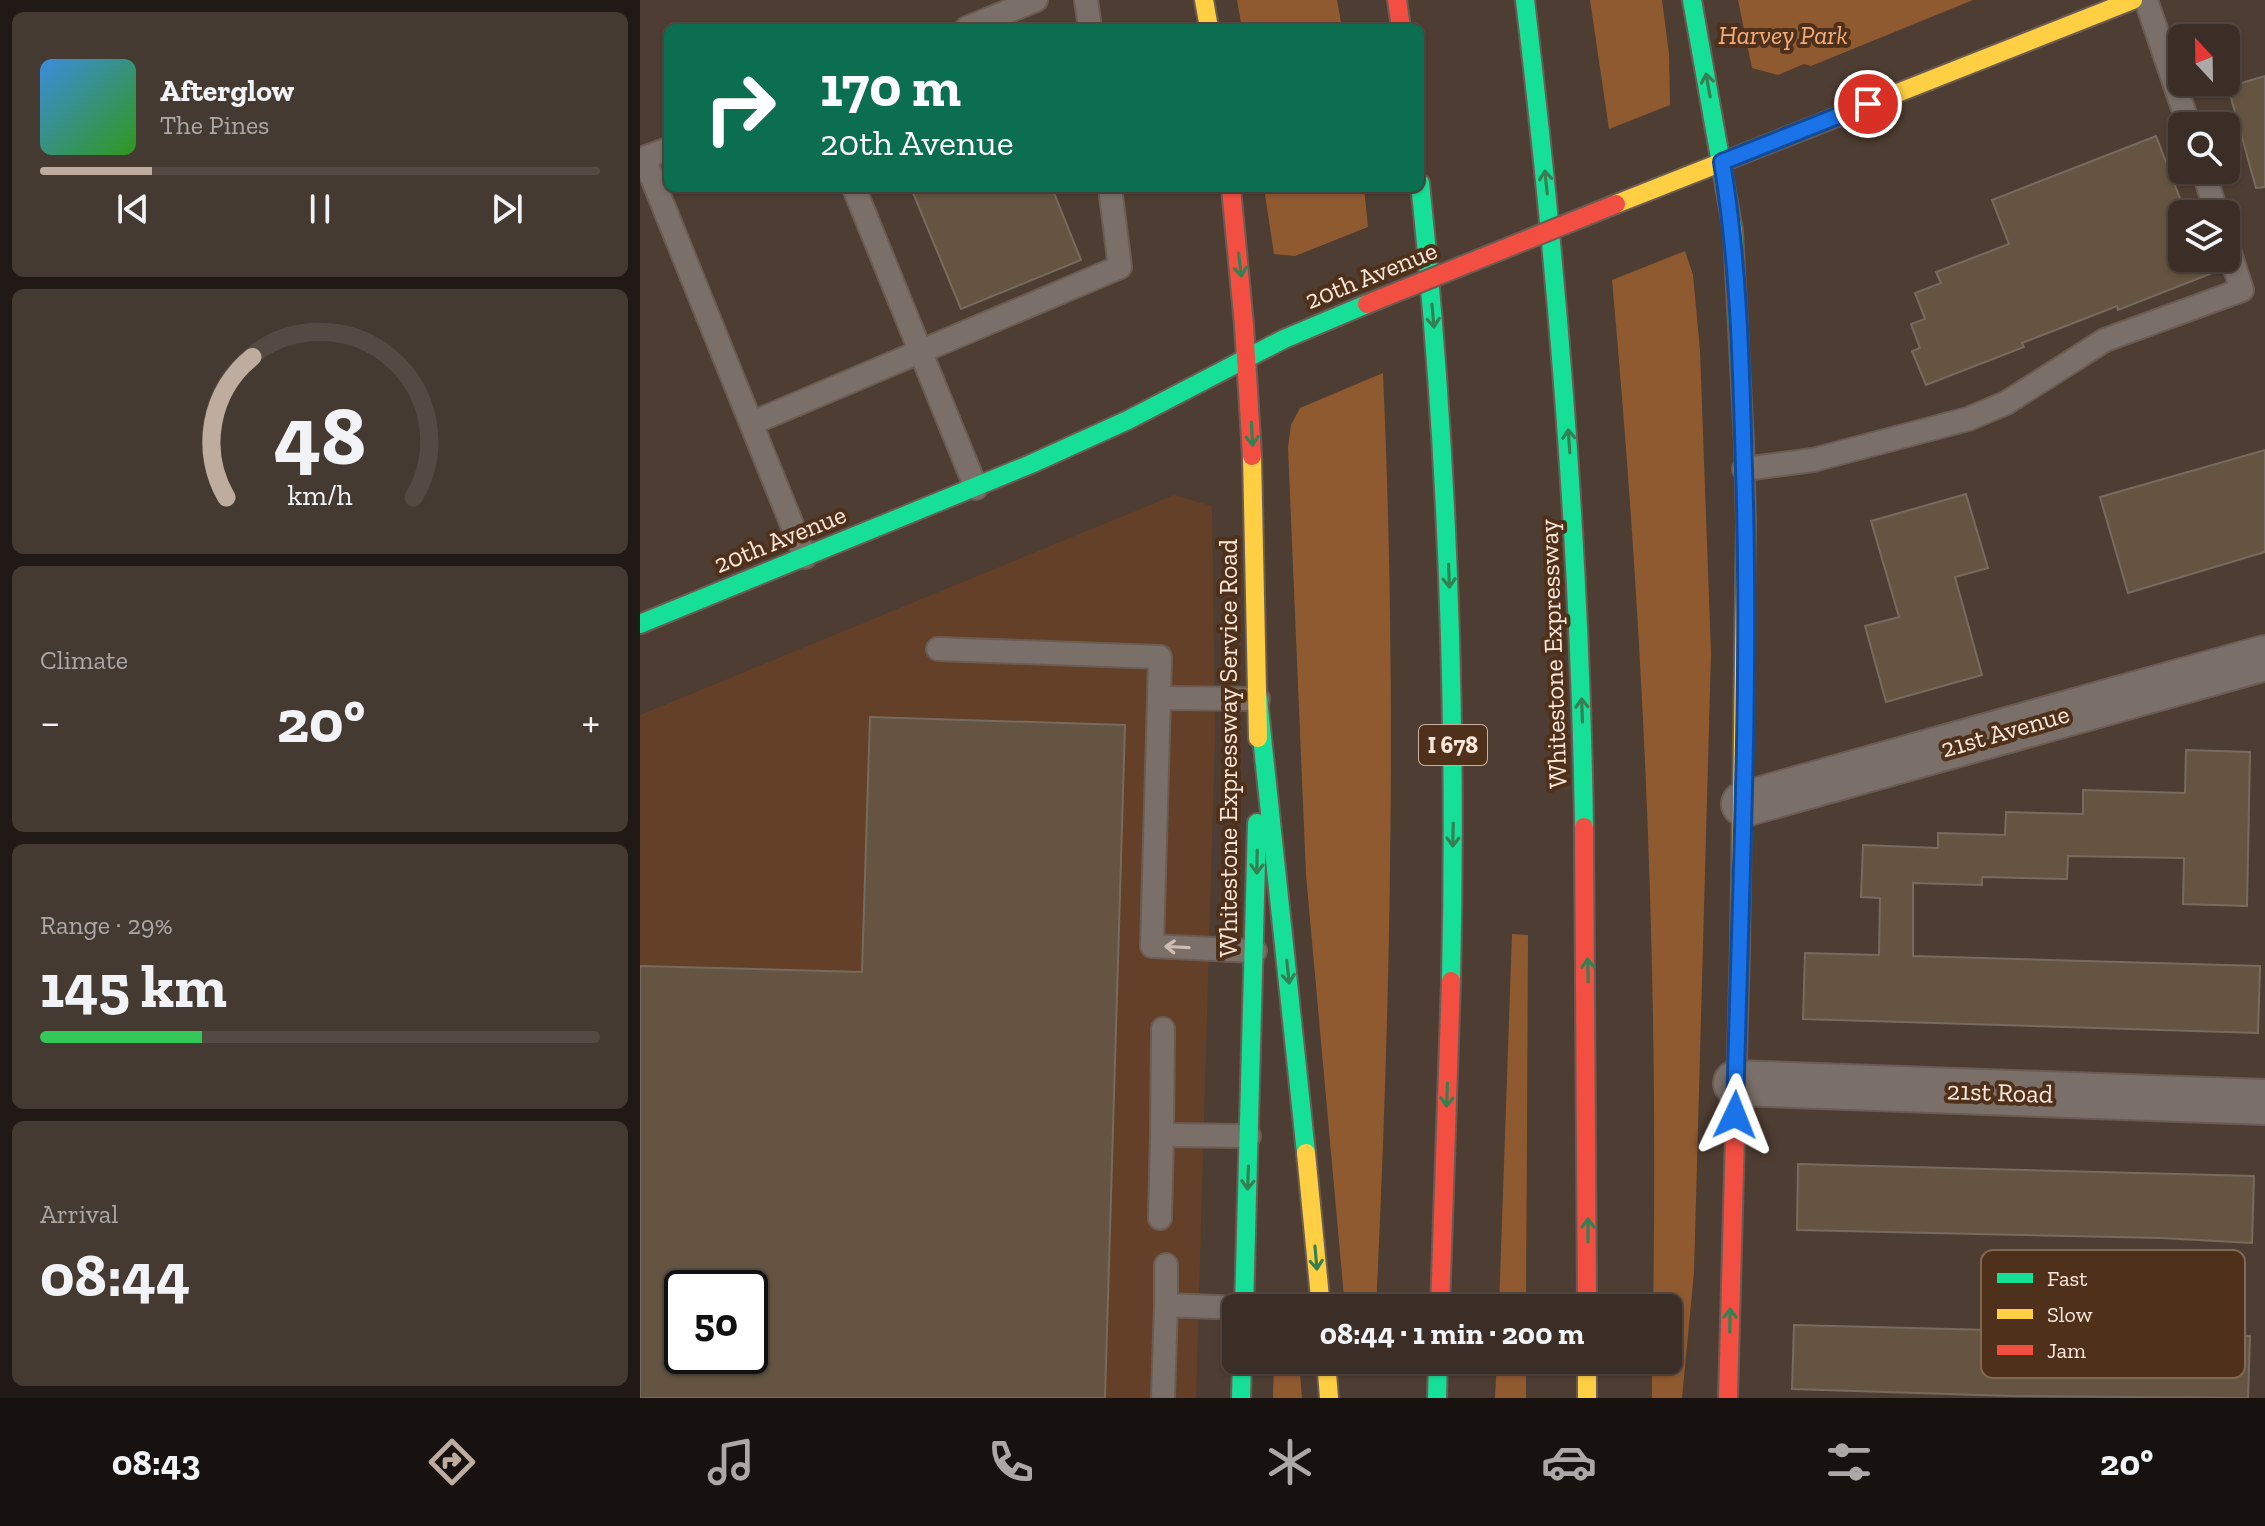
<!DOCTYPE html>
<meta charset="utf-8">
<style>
:root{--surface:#3a2e26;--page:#453a32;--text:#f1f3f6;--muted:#aba8a7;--line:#544a43;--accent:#beac9f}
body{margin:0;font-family:"Zilla Slab",serif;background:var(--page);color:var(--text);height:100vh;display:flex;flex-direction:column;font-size:30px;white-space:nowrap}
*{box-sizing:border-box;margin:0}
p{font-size:26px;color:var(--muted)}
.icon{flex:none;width:44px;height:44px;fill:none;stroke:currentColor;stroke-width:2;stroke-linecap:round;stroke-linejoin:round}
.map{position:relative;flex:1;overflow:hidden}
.panel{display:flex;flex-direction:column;gap:12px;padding:12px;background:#201915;width:640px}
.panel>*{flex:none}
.banner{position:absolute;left:24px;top:24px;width:760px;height:168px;border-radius:12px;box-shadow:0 2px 6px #0004,0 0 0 2px var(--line);background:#0b6e4f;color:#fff;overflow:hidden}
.needle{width:52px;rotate:338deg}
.controls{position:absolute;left:1528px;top:24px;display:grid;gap:16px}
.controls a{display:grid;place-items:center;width:72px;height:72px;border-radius:12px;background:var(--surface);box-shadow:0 2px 6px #0004,0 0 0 2px var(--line);font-size:40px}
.speed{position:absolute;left:24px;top:1270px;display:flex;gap:16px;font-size:40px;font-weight:700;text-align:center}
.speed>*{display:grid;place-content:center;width:104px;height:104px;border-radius:50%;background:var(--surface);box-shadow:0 2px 6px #0004,0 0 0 2px var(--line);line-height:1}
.speed .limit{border:4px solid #111;border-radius:12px;background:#fff;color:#111}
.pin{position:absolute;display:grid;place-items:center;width:68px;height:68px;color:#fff;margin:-34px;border:4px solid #fff;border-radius:50%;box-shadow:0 2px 8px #0007}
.me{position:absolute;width:88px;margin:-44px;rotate:2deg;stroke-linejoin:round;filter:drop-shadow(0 0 6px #0008)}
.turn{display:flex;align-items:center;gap:28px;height:168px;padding:0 24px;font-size:36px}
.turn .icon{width:104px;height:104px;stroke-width:2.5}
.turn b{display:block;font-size:56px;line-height:68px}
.big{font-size:60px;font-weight:700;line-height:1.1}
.panel .widget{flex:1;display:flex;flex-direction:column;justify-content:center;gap:12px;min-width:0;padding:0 28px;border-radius:12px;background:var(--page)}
.panel .dial{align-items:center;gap:0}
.dial svg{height:208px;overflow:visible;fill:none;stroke:var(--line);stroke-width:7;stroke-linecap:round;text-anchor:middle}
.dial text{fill:var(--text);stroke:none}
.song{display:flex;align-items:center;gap:24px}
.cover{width:96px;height:96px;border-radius:12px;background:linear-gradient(135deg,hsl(210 70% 55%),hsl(110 70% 35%))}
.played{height:8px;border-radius:4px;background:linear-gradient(90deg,var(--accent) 20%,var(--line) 20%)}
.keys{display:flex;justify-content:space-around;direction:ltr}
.heat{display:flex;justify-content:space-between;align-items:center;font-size:44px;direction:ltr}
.charge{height:12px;border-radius:6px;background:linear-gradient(90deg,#34c759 29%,var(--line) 0)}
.trip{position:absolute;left:582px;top:1294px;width:460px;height:80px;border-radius:12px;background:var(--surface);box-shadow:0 2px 6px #0004,0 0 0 2px var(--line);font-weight:700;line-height:80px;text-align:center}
.menu{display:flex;height:128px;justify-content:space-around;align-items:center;background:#17120f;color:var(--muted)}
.menu .icon{width:56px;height:56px}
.menu .current{color:var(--accent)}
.menu b{font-size:36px;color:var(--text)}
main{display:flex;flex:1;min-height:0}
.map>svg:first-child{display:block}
.built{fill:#634027;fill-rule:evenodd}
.green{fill:#905a31}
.building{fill:#645441;stroke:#776b5f;stroke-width:2;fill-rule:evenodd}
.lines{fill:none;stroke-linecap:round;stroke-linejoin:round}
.lane-casing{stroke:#6b5c53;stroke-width:26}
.street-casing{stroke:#6b5c53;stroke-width:48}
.fast-casing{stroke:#6b5c53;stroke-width:22}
.slow-casing{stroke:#6b5c53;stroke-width:22}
.jam-casing{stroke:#6b5c53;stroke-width:22}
.lane{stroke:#7b7069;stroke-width:22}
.street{stroke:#7b7069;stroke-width:44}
.fast{stroke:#16e098;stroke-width:18}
.slow{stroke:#ffcf43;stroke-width:18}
.jam{stroke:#f24e42;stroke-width:18}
.jam-bridge-casing{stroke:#6b5c53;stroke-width:22;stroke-linecap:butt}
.jam-bridge{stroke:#f24e42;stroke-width:18}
.oneway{stroke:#358053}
.oneway2{stroke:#cebdb2}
.route-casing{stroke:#114b97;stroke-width:20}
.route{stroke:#1a73e8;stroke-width:14}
.labels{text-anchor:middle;stroke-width:8;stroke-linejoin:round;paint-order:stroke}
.shield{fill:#4f311b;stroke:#c7b0a1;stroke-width:2}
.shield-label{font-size:24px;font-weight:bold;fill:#fbe7da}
.park-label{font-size:26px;font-style:italic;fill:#f3ad7b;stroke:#4f311b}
.street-label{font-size:26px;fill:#fbe7da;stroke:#4f311b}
.key{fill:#4f311b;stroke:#836854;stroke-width:2}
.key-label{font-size:22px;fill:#fbe7da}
</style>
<main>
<section class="panel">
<div class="widget">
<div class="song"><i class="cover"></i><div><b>Afterglow</b><p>The Pines</p></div></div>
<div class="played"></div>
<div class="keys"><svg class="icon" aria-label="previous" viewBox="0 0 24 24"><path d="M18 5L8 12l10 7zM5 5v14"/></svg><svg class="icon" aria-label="pause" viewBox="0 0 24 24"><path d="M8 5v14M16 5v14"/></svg><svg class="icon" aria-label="next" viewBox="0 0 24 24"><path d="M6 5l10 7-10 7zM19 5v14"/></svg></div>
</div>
<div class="widget dial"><svg viewBox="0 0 100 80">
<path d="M14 69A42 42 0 1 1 86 69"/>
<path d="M14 69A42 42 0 0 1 24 15" stroke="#beac9f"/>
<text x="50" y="56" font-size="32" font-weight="700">48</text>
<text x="50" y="72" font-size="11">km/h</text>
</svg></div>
<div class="widget"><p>Climate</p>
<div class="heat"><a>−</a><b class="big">20°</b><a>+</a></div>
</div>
<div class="widget"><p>Range · 29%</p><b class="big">145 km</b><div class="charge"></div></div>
<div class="widget"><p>Arrival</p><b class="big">08:44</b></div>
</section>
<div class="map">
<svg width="1625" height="1398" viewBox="0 0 1625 1398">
<rect width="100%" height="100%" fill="#4e3d32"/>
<path class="built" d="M 534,495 L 572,506 L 575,737 L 556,1398 L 0,1398 L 0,715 ZM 42,1288 L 110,1288 L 110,1356 L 42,1356 Z"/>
<g class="green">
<polygon points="597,0 697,0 702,28 602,28"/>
<polygon points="950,0 1022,0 1029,54 1030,105 969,129"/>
<polygon points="1098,0 1333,0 1171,66 1164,64 1138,75 1112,68"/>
<polygon points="624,188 724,188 728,227 655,256 634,254"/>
<path d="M 1045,251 L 1053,275 L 1060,351 L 1071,653 L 1054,1272 L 1042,1398 L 1012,1398 L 1012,1360 L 1028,1360 L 1028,1308 L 1013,1308 C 1019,965 1003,622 972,280 Z"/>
<path d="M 743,373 C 757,684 751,997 736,1308 L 705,1308 L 666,875 L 648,447 L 651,425 L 660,408 Z"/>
<polygon points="872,934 888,935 886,1308 859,1308"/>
<polygon points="634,1360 659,1360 662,1398 633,1398"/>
<polygon points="857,1360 886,1360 886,1398 855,1398"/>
</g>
<g class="building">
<polygon points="1625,76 1625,187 1616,188 1588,87"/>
<polygon points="1516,136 1546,214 1542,214 1542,258 1563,258 1570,274 1478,310 1477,306 1382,343 1384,347 1286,385 1272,351 1280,348 1271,324 1285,319 1275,293 1301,283 1296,272 1369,244 1352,200"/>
<polygon points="271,188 412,188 441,260 321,309"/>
<polygon points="1625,450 1625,552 1488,593 1460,497"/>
<polygon points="1326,494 1348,568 1315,577 1342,675 1246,702 1225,626 1259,617 1231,521"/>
<path d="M 230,717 L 485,725 L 465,1398 L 0,1398 L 0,966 L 222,972 ZM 42,1288 L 110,1288 L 110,1356 L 42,1356 Z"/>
<polygon points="1546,750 1610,752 1607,906 1543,904 1544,858 1428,856 1427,879 1342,877 1342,885 1273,883 1273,956 1620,966 1618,1033 1163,1019 1165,953 1239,955 1240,898 1221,897 1223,845 1298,848 1298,833 1365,835 1366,812 1443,814 1443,790 1545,793"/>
<polygon points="1158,1164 1614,1176 1612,1243 1521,1238 1157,1230"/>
<polygon points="1154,1325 1389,1331 1390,1328 1453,1330 1610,1336 1608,1398 1371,1396 1152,1389"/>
</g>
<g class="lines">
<defs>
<g id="lane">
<polyline points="446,0 450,28"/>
<polyline points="1506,0 1549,126"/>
<polyline points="327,28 396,0"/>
<polyline points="28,149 4,158 165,557"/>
<polyline points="1563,170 1577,214"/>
<polyline points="214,188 336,488"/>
<polyline points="112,423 480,267 470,188"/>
<polyline points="1104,469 1173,460 1328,419 1366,403 1465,340 1602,290 1586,241"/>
<polyline points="298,649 520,657 519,698"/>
<polyline points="615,951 512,946 519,698 618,699"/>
<polyline points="522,1135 523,1029"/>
<polyline points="520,1218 522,1135 609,1136"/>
<polyline points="526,1305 526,1265"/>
<polyline points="523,1398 526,1305 602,1308"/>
</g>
<g id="street">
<polyline points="1104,804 1625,658"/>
<polyline points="1096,1083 1625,1102"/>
</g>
<g id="fast">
<path d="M 885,0 C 918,275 940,550 944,827"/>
<polyline points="1052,0 1093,231 1104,442"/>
<path d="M 780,183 C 808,449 817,714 811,981"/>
<polyline points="0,624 391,464 488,420 644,339 727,304"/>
<polyline points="618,699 666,1153"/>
<polyline points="604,1308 617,823"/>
<polyline points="601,1398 602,1360"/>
<polyline points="797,1398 798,1360"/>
</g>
<g id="slow">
<polyline points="564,0 569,28"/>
<polyline points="976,204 1493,0"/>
<polyline points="612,456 618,738"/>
<polyline points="1100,945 1106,522 1104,442"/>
<polyline points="666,1153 681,1308"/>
<polyline points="686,1360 689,1398"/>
<polyline points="947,1360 947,1398"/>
</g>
<g id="jam">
<polyline points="757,0 761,28"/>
<polyline points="591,188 604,325 612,456"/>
<polyline points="944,827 947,1308"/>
<polyline points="800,1308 811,981"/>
<polyline points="1088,1398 1100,945"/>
</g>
</defs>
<use href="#lane" class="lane-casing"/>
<use href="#street" class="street-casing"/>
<use href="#fast" class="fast-casing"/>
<use href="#slow" class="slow-casing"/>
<use href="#jam" class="jam-casing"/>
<use href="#lane" class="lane"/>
<use href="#street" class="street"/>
<use href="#fast" class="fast"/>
<use href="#slow" class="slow"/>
<use href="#jam" class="jam"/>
<defs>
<polyline id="jam-bridge" points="727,304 976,204"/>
</defs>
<use href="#jam-bridge" class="jam-bridge-casing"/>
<use href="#jam-bridge" class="jam-bridge"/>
</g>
<defs><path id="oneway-shaft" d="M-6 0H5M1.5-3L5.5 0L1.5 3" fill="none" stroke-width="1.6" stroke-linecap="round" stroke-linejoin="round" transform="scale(2)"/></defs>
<g class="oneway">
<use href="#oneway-shaft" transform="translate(1068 85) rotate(-100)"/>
<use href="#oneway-shaft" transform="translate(906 182) rotate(-96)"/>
<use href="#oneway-shaft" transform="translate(600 265) rotate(83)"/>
<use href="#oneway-shaft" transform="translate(793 316) rotate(85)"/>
<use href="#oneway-shaft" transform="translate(612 434) rotate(87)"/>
<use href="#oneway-shaft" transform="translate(929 441) rotate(-94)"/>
<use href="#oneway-shaft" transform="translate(809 576) rotate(88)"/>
<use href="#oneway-shaft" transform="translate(942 710) rotate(-92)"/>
<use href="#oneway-shaft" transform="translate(813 835) rotate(91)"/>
<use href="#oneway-shaft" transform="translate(617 862) rotate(91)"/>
<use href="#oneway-shaft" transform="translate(948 970) rotate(-91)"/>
<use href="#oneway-shaft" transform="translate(648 972) rotate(84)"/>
<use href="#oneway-shaft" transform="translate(807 1095) rotate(92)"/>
<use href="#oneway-shaft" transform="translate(608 1178) rotate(92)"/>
<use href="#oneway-shaft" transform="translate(948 1230) rotate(-90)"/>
<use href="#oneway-shaft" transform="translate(676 1258) rotate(85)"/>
<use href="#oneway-shaft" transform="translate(1090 1320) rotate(-89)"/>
</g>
<use class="oneway2" href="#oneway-shaft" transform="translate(537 947) rotate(-177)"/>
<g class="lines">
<defs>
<path id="route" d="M 1095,1115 C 1100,899 1111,684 1104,468 C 1101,365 1099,264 1082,162 L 1228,104"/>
</defs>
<use href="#route" class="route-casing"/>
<use href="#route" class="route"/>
</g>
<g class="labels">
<rect class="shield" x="779" y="725" width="68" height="40" rx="6"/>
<g class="shield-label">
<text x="813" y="753">I 678</text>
</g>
<g class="park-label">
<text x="1143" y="44">Harvey Park</text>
</g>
<g class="street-label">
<text transform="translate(731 275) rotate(-22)" y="9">20th Avenue</text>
<text transform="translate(140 539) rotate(-22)" y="9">20th Avenue</text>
<text transform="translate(913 654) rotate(-92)" y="9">Whitestone Expressway</text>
<text transform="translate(1365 731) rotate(-16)" y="9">21st Avenue</text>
<text transform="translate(588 748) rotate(-90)" y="9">Whitestone Expressway Service Road</text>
<text transform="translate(1360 1092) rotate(2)" y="9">21st Road</text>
</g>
</g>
<rect x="1341" y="1250" width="264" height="128" rx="12" class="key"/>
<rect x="1357" y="1273" width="36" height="10" fill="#16e098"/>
<rect x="1357" y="1309" width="36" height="10" fill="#ffcf43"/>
<rect x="1357" y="1345" width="36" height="10" fill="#f24e42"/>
<g class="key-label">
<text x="1407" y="1286">Fast</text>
<text x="1407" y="1322">Slow</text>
<text x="1407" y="1358">Jam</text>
</g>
</svg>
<div class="controls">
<a><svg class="needle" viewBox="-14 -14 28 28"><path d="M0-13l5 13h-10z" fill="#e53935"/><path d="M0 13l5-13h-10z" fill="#aba8a7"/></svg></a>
<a><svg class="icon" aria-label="search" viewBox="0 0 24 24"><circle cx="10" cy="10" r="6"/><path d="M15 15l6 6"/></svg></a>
<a><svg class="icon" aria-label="layers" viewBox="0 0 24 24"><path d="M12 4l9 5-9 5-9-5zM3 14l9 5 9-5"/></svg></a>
</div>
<div class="speed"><div class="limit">50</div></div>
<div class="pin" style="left:1228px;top:104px;background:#d93025"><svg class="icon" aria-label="arrive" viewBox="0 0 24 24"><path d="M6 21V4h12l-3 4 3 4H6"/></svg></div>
<svg class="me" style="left:1095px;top:1115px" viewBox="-20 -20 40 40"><path d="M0-17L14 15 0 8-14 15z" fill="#1a73e8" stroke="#fff" stroke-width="4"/></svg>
<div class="trip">08:44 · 1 min · 200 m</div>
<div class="banner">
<div class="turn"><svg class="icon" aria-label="right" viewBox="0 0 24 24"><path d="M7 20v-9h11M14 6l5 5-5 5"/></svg><div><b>170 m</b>20th Avenue</div></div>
</div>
</div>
</main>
<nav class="menu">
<b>08:43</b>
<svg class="icon current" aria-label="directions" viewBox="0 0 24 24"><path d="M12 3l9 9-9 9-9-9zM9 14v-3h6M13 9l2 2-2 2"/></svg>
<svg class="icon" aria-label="music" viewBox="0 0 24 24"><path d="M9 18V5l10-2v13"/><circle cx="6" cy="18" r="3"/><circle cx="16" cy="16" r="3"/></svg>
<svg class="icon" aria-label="phone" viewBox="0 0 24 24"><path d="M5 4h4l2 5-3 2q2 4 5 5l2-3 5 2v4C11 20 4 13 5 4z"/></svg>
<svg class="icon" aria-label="climate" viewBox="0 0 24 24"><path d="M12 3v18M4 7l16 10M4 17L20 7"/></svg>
<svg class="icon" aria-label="car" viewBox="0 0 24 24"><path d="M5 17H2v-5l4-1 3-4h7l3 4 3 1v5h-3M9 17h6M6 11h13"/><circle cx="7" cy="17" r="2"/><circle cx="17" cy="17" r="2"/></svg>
<svg class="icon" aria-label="filters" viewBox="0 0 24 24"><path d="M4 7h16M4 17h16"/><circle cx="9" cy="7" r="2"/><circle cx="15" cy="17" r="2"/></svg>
<b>20°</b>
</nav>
